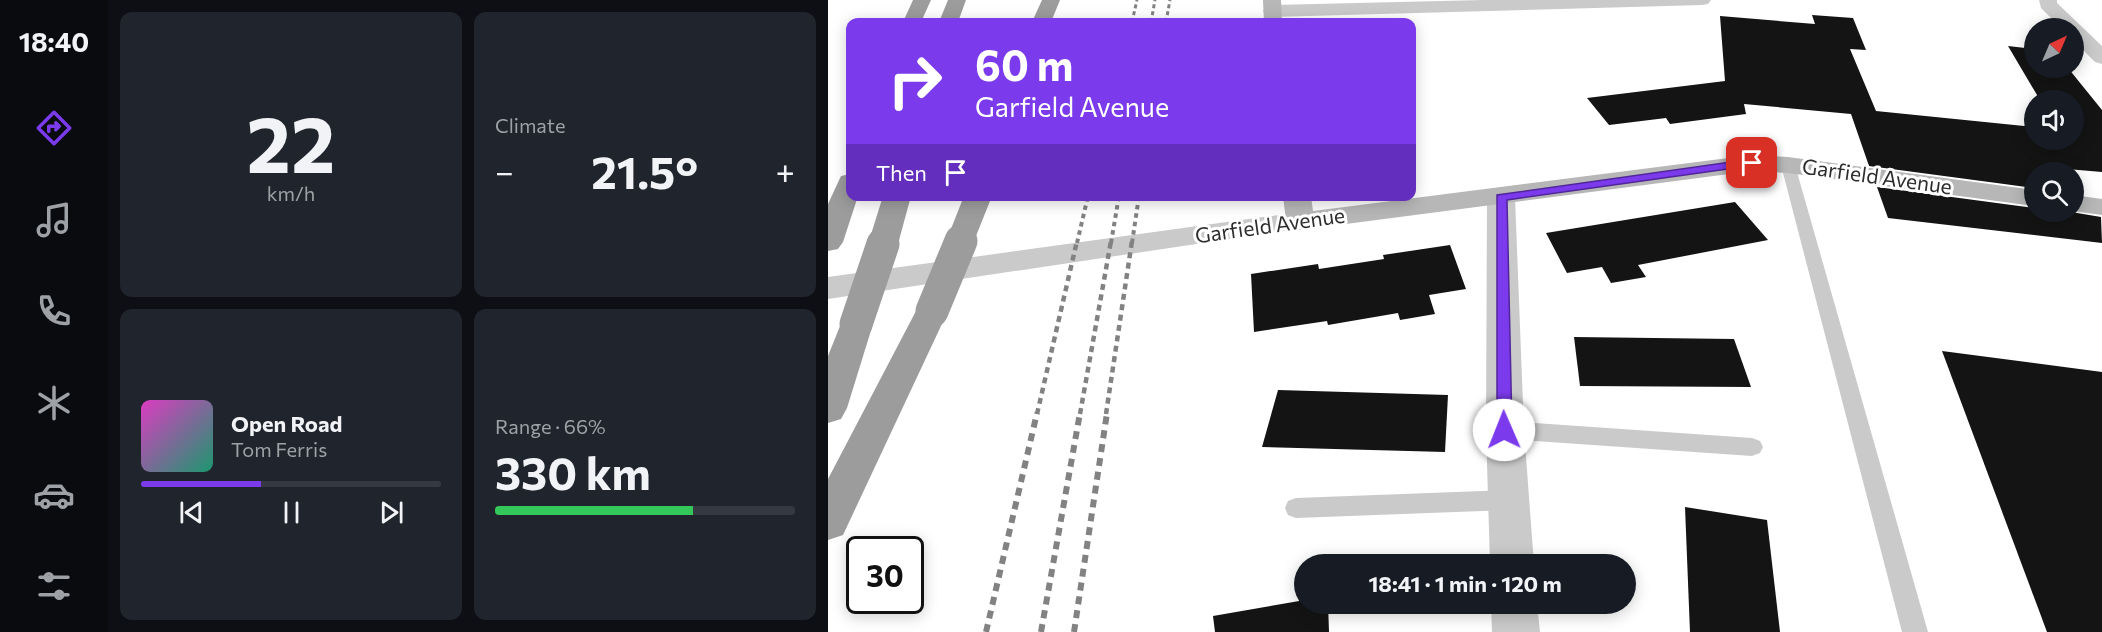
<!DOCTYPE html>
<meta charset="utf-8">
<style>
:root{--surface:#171b24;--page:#20242c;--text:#f1f3f6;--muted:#9ea1a6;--line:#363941;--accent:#7c3aed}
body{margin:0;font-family:Commissioner,sans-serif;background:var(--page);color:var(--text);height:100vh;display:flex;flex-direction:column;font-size:22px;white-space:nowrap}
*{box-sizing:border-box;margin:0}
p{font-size:20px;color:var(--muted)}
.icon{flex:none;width:33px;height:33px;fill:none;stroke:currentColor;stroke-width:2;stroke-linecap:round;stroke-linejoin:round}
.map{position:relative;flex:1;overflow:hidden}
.drawer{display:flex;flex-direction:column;gap:12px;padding:12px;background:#0d0f14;width:720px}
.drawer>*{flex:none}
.banner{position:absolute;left:18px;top:18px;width:570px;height:183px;border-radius:12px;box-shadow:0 3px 15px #0003;background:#7c3aed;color:#fff;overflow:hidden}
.needle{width:39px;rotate:44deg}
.tools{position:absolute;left:1196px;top:18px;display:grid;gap:12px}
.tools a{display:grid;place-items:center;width:60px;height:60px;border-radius:50%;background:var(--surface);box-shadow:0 3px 15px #0003;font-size:30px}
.speed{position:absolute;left:18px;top:536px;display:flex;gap:12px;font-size:30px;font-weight:700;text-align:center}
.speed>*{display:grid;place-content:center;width:78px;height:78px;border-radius:50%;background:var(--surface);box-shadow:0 3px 15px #0003;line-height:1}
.speed .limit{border:3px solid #111;border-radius:9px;background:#fff;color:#111}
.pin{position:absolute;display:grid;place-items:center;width:51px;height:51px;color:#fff;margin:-26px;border-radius:12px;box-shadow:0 3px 9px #0006}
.me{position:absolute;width:66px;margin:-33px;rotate:359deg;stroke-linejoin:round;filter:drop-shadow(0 0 4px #0008)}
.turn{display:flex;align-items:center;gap:21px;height:126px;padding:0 30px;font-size:27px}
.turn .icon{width:78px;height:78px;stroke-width:2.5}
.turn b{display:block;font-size:42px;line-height:51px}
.then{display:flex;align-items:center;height:57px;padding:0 30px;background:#0003;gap:12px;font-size:22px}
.big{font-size:45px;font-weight:700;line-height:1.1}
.drawer .widget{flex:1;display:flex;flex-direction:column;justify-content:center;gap:9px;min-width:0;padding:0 21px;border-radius:12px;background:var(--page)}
.drawer .dial{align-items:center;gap:0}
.dial b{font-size:78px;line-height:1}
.song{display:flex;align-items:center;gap:18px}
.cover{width:72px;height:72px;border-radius:9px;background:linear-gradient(135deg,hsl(310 70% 55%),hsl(160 70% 35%))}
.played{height:6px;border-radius:3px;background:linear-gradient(90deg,var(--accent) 40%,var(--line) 40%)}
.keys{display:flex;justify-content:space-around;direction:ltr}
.heat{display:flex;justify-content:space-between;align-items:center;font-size:33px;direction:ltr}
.charge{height:9px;border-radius:4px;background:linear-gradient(90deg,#34c759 66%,var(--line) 0)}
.drawer .tiles{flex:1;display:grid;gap:12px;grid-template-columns:repeat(2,1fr)}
.trip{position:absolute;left:466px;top:554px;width:342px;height:60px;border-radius:30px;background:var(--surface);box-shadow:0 3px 15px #0003;font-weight:700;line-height:60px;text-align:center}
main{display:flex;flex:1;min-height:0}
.dock{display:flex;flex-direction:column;width:108px;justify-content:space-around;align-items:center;background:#090b0e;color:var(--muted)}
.dock .icon{width:42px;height:42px}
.dock .active{color:var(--accent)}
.dock b{font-size:27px;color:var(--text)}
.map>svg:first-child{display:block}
.building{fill:#141414}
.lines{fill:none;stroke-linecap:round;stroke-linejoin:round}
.service{fill:#cacaca;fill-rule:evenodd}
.minor{fill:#cacaca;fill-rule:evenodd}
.tertiary{fill:#cacaca;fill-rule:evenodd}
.secondary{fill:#b7b7b7;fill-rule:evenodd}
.trunk{fill:#9c9c9c;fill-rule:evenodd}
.rail-far3{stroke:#828282;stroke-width:3;stroke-dasharray:4 3;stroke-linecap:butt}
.rail-far2{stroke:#828282;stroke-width:4;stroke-dasharray:4.5 4;stroke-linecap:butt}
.rail-far1{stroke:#828282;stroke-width:4.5;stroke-dasharray:6 4.5;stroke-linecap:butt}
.rail{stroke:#828282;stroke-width:6;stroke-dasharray:8 6;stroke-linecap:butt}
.trunk-bridge-far1{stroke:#9c9c9c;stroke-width:26}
.trunk-bridge{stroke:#9c9c9c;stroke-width:33}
.route{fill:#7c3aed;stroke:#51269a;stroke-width:1.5}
.labels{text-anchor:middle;stroke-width:6;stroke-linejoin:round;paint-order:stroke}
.street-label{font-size:21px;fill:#2d2d2d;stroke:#fff}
</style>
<main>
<nav class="dock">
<b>18:40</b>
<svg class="icon active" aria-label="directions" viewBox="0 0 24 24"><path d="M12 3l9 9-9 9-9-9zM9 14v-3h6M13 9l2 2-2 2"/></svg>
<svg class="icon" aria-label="music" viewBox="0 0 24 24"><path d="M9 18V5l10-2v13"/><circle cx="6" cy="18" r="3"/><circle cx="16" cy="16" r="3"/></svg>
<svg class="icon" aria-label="phone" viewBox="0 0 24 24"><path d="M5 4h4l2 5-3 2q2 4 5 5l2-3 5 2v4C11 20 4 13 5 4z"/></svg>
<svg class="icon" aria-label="climate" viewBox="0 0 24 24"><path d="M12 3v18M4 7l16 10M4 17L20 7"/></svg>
<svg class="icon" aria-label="car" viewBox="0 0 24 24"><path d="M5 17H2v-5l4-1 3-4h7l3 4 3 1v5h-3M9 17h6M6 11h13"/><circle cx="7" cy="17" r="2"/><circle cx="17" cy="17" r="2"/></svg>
<svg class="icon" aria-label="filters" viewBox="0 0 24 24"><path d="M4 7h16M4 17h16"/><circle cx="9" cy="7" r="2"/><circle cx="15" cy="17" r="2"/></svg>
</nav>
<section class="drawer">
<div class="tiles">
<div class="widget dial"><b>22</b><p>km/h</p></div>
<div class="widget"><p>Climate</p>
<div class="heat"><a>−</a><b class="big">21.5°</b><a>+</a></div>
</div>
<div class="widget">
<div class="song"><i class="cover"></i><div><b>Open Road</b><p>Tom Ferris</p></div></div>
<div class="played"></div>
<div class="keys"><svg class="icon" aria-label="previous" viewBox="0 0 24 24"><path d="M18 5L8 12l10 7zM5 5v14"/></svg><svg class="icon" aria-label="pause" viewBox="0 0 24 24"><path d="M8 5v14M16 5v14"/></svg><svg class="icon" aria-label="next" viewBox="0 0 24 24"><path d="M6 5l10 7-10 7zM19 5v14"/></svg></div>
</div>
<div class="widget"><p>Range · 66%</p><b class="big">330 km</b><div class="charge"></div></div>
</div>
</section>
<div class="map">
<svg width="1274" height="632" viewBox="0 0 1274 632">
<rect width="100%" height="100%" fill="#fff"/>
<g class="building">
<polygon points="984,15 1025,18 1038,50 1022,49 1048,111 1206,127 1206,140 1245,140 1245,100 1212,100 1180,46 1206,49 1206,68 1240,68 1274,110 1274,172 1239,169 1241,172 1206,172 1206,188 1041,166 1023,114 916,104 918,114 842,124 838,118 781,125 759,98 897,81 892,16 987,24"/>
<polygon points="1049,187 1206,208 1206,212 1243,212 1273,217 1274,243 1060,218"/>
<polygon points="907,202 940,240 810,265 818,277 783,283 774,267 739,273 718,233"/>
<polygon points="622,245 638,289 601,295 607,314 572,320 570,313 500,325 499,321 426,332 423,274 490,264 491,269 556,259 555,255"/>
<polygon points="746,337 906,339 923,387 752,386"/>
<polygon points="1114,351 1274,372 1274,632 1219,632"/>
<polygon points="450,390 620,395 617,452 434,447"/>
<polygon points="857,507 939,520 952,632 862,632"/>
<polygon points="477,600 477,603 500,603 501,632 387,632 385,616"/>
</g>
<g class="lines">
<g class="service">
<polygon points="960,161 967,165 1100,632 1074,632 953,165"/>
<polygon points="677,421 924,438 932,441 935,447 932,453 924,456 677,439 670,436 667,430 670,424"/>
<polygon points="681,490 689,493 692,500 689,507 681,510 468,518 460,515 457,508 460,501 468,498"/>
</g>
<g class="minor">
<polygon points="1211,0 1229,0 1229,3 1274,46 1274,64 1267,62 1245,40 1245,28 1233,28 1213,8"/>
<polygon points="673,189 683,191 687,197 696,430 706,564 662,564 658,430 659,197 663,191"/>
<polygon points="663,603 709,603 712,632 664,632"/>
</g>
<g class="tertiary">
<polygon points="656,0 883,0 880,4 874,5 444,17 437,15 435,11 437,7 444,5"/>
<polygon points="472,212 482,215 486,221 482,227 0,299 0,277"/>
</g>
<g class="secondary">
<polygon points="435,0 453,0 454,22 436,22"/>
<polygon points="924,155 960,157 1206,190 1206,206 960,173 924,171 472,230 462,227 458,221 455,196 483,196 485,211"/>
<polygon points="1245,195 1274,199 1274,215 1245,211"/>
</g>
<g class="trunk">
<polygon points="85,0 103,0 93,22 75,22"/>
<polygon points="120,0 138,0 130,22 111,22"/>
<polygon points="214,0 232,0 223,22 204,22"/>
<polygon points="22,174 22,196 30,196 15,242 10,249 0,251 0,204 13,176"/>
<polygon points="55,196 83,196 70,244 65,251 55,253 45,251 40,244"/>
<polygon points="136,196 164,196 144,246 134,248 124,246 119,239"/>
<polygon points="104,299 116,303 120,311 15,535 0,540 0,479 88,311 92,303"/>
<polygon points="28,312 40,316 45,324 19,408 13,419 0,423 0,356 16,316"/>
</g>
<g class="rail-far3">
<polyline points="304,22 309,0"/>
<polyline points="323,22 327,0"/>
<polyline points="338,22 342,0"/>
</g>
<g class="rail-far2">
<polyline points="249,243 260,196"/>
<polyline points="283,243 291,196"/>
<polyline points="304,243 311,196"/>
</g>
<g class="rail-far1">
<polyline points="209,414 249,241"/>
<polyline points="252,414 283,241"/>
<polyline points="278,414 304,241"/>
</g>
<g class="rail">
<polyline points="158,632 209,413"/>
<polyline points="213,632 252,413"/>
<polyline points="246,632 279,413"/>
</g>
<polyline class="trunk-bridge-far1" points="133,243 134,239"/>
<g class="trunk-bridge">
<polyline points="104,311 133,241"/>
<polyline points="28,324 55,244"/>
</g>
</g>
<polygon class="route" points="924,159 929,163 928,165 679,200 684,430 682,434 676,436 671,434 669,430 669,195"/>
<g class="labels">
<g class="street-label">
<text transform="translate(1049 177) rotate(8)" y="7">Garfield Avenue</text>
<text transform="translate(442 226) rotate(-8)" y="7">Garfield Avenue</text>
</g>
</g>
</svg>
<div class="tools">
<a><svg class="needle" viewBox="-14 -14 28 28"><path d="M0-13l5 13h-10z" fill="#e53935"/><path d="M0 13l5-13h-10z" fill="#9ea1a6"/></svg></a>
<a><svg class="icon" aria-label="sound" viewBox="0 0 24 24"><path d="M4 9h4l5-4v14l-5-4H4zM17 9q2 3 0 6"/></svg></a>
<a><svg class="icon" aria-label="search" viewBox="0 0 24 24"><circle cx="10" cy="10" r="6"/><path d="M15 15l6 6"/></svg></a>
</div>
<div class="speed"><div class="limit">30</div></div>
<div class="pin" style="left:924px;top:163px;background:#d93025"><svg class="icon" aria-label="arrive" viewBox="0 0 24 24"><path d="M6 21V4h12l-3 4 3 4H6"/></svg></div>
<svg class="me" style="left:676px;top:430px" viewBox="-20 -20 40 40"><circle r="19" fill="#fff"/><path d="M0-13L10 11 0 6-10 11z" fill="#7c3aed"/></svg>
<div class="trip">18:41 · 1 min · 120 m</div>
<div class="banner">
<div class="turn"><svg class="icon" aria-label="right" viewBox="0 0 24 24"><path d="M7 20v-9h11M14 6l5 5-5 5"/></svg><div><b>60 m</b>Garfield Avenue</div></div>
<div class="then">Then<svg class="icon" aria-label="arrive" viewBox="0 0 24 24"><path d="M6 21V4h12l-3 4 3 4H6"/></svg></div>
</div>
</div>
</main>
